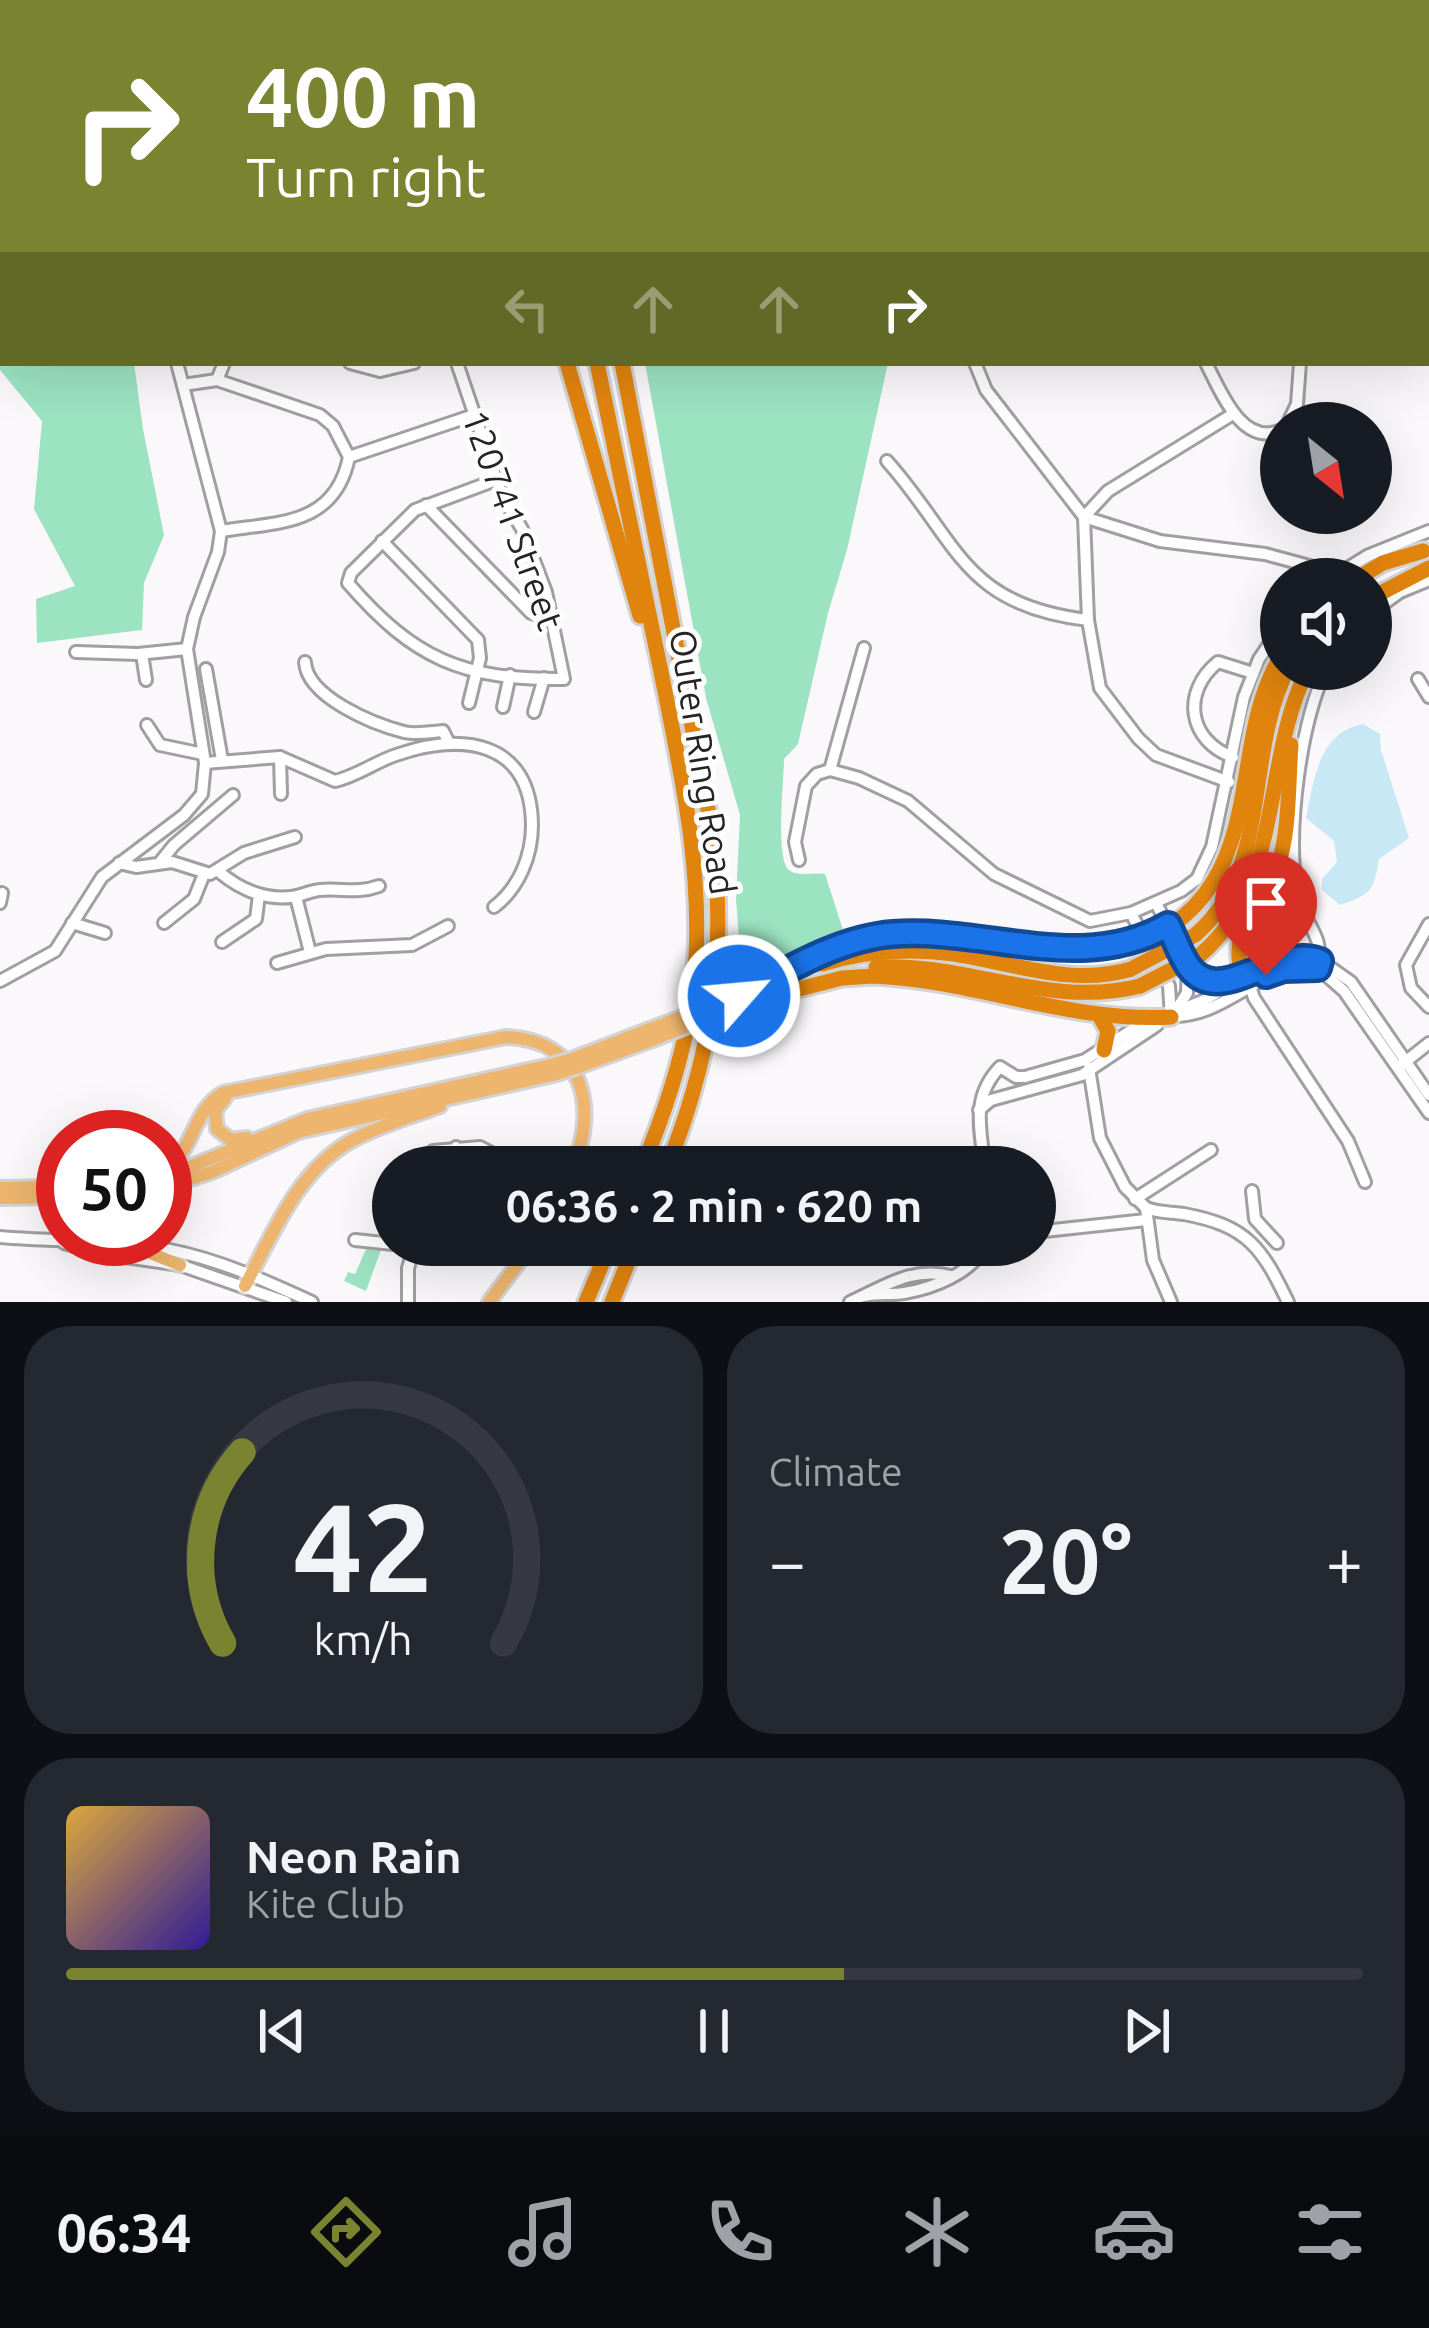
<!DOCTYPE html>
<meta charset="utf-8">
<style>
:root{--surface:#171b24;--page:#242831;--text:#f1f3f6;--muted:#9ea1a6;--line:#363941;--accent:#7a8430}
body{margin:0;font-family:Ubuntu,sans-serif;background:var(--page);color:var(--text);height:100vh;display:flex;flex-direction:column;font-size:45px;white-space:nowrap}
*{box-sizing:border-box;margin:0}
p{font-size:39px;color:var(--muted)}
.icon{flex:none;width:66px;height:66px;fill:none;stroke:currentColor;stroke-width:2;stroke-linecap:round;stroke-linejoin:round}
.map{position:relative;height:1302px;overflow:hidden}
.panel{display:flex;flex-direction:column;gap:24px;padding:24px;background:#0d0f14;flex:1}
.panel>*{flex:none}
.banner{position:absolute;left:0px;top:0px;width:1431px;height:366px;box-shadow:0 12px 48px #0002;background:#7a8430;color:#fff;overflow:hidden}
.needle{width:78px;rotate:150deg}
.controls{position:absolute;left:1260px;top:402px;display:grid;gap:24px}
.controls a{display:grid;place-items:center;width:132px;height:132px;border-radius:50%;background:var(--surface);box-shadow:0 12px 48px #0002;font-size:60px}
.speed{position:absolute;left:36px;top:1110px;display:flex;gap:24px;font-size:60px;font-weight:700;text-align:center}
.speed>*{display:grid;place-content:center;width:156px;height:156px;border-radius:50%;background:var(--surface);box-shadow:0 12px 48px #0002;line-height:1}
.speed .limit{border:18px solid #d22;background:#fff;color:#111}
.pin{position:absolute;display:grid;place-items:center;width:102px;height:102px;color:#fff;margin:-123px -51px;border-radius:50% 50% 50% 0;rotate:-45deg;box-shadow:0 0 12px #0007}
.pin .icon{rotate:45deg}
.me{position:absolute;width:132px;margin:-66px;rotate:63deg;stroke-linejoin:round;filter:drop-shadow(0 0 9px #0008)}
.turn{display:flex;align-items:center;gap:42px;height:252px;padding:0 48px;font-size:54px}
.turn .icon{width:156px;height:156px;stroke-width:2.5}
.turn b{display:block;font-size:84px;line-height:102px}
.lanes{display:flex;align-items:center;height:114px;padding:0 48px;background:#0003;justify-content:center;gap:60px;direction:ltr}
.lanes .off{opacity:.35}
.big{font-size:90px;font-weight:700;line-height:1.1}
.panel .card{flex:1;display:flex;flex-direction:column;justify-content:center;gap:18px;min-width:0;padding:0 42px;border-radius:48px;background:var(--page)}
.panel .dial{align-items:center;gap:0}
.dial svg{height:312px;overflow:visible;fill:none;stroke:var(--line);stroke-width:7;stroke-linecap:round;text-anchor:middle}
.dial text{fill:var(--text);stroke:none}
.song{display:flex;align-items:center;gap:36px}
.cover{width:144px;height:144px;border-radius:18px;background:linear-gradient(135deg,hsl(40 70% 55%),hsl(250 70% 35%))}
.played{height:12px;border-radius:6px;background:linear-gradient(90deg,var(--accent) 60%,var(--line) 60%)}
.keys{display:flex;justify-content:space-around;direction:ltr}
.heat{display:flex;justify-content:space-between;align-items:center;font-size:66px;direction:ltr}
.panel .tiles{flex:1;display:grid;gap:24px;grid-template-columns:1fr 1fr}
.card:last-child{grid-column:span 2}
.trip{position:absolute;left:372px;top:1146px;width:684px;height:120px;border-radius:60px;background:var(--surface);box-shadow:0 12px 48px #0002;font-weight:700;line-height:120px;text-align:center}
.menu{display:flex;height:192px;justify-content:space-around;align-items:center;background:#090b0e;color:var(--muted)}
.menu .icon{width:84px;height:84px}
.menu .selected{color:var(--accent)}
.menu b{font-size:54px;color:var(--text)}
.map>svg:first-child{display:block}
.green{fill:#9ce3c2}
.water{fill:#c8e8f5}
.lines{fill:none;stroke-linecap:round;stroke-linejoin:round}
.minor-casing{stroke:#a29fa2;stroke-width:16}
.major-casing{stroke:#d3d3d3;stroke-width:18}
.highway-casing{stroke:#d3d3d3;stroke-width:21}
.minor{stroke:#fff;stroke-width:10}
.major{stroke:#edb56e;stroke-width:12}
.highway{stroke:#e1840e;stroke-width:15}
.major-bridge-casing{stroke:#d3d3d3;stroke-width:18;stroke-linecap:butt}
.highway-bridge-casing{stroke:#d3d3d3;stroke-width:21;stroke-linecap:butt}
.major-bridge{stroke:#edb56e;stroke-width:12}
.highway-bridge{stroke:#e1840e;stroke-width:15}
.route-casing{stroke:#114b97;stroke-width:30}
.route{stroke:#1a73e8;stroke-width:21}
.labels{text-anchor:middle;stroke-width:10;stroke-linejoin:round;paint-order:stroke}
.street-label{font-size:36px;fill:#252425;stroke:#fff}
</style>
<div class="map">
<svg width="1429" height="1302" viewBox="0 0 1429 1302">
<rect width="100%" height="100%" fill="#fbf8fb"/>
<g class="green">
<polygon points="604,0 974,0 977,3 604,3"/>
<polygon points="1135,0 1327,0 1133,3"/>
<polygon points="0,280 3,363 134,363 143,429 164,535 144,583 142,630 37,643 36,599 75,586 34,509 42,421 0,370"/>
<path d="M 645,363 L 888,363 L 847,550 L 828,613 L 798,744 L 784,759 C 784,781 775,859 789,870 C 797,877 814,872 825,874 L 844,933 L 742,978 L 736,899 L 740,815 L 706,698 Z"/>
<polygon points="367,1247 382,1247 366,1291 344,1281 348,1272 355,1274"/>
</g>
<path class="water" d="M 1363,724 L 1380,734 L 1381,750 L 1409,838 L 1379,859 C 1373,892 1372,894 1340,905 L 1322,890 L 1322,879 L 1337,862 L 1334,841 L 1306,818 C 1314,779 1319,732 1363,724 Z"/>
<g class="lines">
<defs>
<g id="minor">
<polyline points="1047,3 1049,0"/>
<polyline points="1428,39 1429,38"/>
<polyline points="1428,88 1429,89"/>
<polyline points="350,363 380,371 414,363"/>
<path d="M 457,363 L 502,496 L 522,529 L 546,592 L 564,679 C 462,680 414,659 348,583 L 351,573 L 415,510 L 496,480"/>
<polyline points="975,363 986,390 1084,517 1160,541 1265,554 1317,568 1333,577"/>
<path d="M 1206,363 C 1220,390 1242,448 1281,430"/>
<path d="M 217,380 L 320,415 L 333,426 L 349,457 C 335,527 276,522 221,531"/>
<polyline points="183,385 217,380 224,363"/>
<polyline points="1288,423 1297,404 1300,363"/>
<polyline points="349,457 474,415"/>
<path d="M 887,461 C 959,542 962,605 1088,620"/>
<polyline points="426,505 531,613 553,620"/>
<polyline points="382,541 478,640 480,658 469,703"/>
<polyline points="1330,579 1367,556 1429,531"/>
<polyline points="1371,613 1400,592 1429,580"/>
<polyline points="76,652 138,654 187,649"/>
<polyline points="142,654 146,680"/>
<path d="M 305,662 C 307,697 373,724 404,732 C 416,735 430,732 443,731 L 449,743"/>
<polyline points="206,669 222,760"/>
<polyline points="1418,679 1429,697"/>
<polyline points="503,707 510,675"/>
<polyline points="534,712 544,678"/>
<polyline points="147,725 160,745 203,754"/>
<polyline points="280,757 281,794"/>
<path d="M 1233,757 C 1188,741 1181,692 1218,662 L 1253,673"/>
<path d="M 205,763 L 280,757 L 335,781 C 357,776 375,762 396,755 C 462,732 531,740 532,825 C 532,856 519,888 494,907"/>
<polyline points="830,770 864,648"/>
<polyline points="1229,782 1156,755 1138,738 1100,688 1088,620 1084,517 1108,491 1233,414"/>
<polyline points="799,860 795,842 806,786 817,774 830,770 859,778 908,801 994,874 1090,921 1131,913 1181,891 1197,879 1212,847 1244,697 1259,659 1281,627"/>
<polyline points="161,861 174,845 233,795"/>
<polyline points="119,863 136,867 172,862 210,874 244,853 295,837"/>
<path d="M 218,871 C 239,889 262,900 291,897 C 301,896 310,891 320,890 C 342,888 357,894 379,886"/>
<polyline points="296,897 310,952"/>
<polyline points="0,903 2,893"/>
<polyline points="1156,903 1188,966 1205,981 1229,981"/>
<polyline points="1131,913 1169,986 1171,1017"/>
<polyline points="72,923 105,933"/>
<polyline points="164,923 194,899 204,874"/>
<polyline points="1429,924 1406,965 1411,988 1429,1007"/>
<polyline points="222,942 256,919 259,895"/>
<polyline points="277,963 326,949 412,945 448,926"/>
<path d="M 1319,967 C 1324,930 1300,922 1296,889 C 1287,827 1300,726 1326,669"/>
<polyline points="0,981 55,951 102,877 184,815 202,794 205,763 187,649 194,617 218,552 221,531 177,363"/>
<polyline points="1249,983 1254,998 1348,1141 1365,1182"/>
<polyline points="1176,1010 1187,993 1188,966"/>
<path d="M 1174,1016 C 1229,1016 1261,961 1319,969 L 1344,991 L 1429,1113"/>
<polyline points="1400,1066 1429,1043"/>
<polyline points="1089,1068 1100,1138 1125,1187 1146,1208 1153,1260 1171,1302"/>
<polyline points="979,1110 991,1100 1082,1075 1157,1025"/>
<polyline points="433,1151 480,1147 518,1167"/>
<polyline points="450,1167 456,1147"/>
<polyline points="525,1167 532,1155"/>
<path d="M 985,1167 C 980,1129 971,1097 1000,1067 L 1016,1077 L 1025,1077 L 1085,1060 L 1135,1028 L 1205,1000 L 1261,965 L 1299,957 L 1320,960 L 1351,982 L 1429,1095"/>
<polyline points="1252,1191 1255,1219 1277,1243"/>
<polyline points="1135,1199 1211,1150"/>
<path d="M 1146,1208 C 1159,1213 1171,1212 1184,1214 C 1248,1226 1262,1248 1288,1302"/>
<polyline points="1035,1232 1146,1220"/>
<path d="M 0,1237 C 57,1242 113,1239 170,1250 C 220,1260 266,1281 312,1302"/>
<polyline points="355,1240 393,1244"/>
<polyline points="64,1243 98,1253 180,1265 286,1302"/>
<polyline points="472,1248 474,1245"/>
<path d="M 865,1296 C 878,1293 891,1295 904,1293 C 934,1288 972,1273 986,1245"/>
<polyline points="408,1302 408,1268 415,1245"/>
<path d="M 850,1302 C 884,1287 911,1266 951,1276"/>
</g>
<g id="major">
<polyline points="572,1059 650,1029"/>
<polyline points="578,1067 652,1040"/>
<polyline points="225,1098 215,1111 217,1129 231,1140 247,1138"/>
<path d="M 165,1170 C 195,1149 192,1111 223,1093 L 506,1037 C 582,1040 599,1105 573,1167"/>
<polyline points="165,1177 307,1119 551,1065"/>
<polyline points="165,1187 212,1172 298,1132 557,1074"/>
<polyline points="0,1188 63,1187"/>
<polyline points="0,1198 63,1197"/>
<polyline points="135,1239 150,1253 180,1265"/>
<path d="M 245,1286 C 272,1235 298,1170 351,1141 C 378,1126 410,1117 440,1106"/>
<polyline points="489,1302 532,1245"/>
</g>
<g id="highway">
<polyline points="493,0 494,3"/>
<polyline points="524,0 525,3"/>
<polyline points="548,0 549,3"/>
<polyline points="579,0 579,3"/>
<polyline points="124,3 126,0"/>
<polyline points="147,3 149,0"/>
<polyline points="177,3 179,0"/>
<polyline points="237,3 240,0"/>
<polyline points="0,150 3,148"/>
<polyline points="0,188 3,185"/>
<polyline points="0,221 3,219"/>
<polyline points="0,235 3,234"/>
<polyline points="567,363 640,616"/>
<path d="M 597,363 C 618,464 639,566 660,667 C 681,772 705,875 694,983 C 687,1047 667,1108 642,1167"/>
<path d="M 622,363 L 710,820 C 729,942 713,1053 667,1167"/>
<polyline points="1356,579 1383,563 1423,551"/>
<polyline points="1371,598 1429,568"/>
<path d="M 1195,935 C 1273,869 1244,752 1288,669"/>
<path d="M 1200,955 C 1285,883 1261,760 1308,669"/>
<path d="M 822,964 C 865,951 909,948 954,954 C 1012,963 1073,987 1131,969"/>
<path d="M 876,967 C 966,962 1050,1009 1140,986"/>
<path d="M 1244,975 C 1224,934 1266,905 1278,866 C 1290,829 1288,784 1291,745"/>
<path d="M 746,992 C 790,969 839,940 889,934 C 991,924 1143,997 1213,882 C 1255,814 1239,725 1281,656"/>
<path d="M 756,1000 L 842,978 L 873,976 C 974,980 1069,1023 1171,1017"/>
<polyline points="1099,1015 1108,1031 1104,1050"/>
<polyline points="586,1302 610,1245"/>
<polyline points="612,1302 635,1245"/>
</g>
</defs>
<use href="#minor" class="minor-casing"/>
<use href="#major" class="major-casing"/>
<use href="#highway" class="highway-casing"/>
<use href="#minor" class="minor"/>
<use href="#major" class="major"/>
<use href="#highway" class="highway"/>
<defs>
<g id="major-bridge">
<polyline points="650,1029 738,996"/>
<polyline points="652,1040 737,1007"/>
<polyline points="551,1065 572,1059"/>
<polyline points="557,1074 578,1067"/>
</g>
<g id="highway-bridge">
<polyline points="1131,969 1195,935"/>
<polyline points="1140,986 1200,955"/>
</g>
</defs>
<use href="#major-bridge" class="major-bridge-casing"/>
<use href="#highway-bridge" class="highway-bridge-casing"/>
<use href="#major-bridge" class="major-bridge"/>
<use href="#highway-bridge" class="highway-bridge"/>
</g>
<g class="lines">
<defs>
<path id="route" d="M 739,996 C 786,971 839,938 893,934 C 985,927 1082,975 1168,925 C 1175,938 1180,955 1189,967 C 1220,1009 1274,944 1320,961 L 1318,968 L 1283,969 L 1266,975"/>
</defs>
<use href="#route" class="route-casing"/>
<use href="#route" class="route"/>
</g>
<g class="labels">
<g class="street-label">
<text transform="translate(513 520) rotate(70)" y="13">120741 Street</text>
<text transform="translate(703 762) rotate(81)" y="13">Outer Ring Road</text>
</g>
</g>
</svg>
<div class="controls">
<a><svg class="needle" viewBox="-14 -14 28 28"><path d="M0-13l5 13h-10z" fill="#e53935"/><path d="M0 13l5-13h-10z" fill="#9ea1a6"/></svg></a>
<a><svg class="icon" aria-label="sound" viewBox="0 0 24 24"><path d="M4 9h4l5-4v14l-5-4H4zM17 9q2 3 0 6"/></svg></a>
</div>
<div class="speed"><div class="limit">50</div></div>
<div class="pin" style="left:1266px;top:975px;background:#d93025"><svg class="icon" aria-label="arrive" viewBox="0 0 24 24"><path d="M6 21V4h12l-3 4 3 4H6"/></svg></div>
<svg class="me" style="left:739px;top:996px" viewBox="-20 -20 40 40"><circle r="17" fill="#1a73e8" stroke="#fff" stroke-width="3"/><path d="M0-11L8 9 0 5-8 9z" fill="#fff"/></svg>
<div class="trip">06:36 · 2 min · 620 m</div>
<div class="banner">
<div class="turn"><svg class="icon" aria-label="right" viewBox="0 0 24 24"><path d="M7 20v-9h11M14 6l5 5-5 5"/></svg><div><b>400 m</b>Turn right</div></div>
<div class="lanes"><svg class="icon off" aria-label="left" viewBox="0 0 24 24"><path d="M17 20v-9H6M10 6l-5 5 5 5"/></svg><svg class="icon off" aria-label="ahead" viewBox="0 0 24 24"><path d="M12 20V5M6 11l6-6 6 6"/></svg><svg class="icon off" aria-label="ahead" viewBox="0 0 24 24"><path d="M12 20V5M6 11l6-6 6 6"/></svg><svg class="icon" aria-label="right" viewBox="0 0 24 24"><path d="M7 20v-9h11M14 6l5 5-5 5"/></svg></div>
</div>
</div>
<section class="panel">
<div class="tiles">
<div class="card dial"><svg viewBox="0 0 100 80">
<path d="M14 69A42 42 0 1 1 86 69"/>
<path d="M14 69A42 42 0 0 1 19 20" stroke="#7a8430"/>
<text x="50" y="56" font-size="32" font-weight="700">42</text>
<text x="50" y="72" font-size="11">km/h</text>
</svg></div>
<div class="card"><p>Climate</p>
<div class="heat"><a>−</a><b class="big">20°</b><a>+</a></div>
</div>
<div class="card">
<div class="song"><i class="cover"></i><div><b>Neon Rain</b><p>Kite Club</p></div></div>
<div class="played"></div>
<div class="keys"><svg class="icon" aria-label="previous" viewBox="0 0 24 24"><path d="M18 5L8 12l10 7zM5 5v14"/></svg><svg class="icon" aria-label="pause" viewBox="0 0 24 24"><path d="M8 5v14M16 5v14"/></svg><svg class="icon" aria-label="next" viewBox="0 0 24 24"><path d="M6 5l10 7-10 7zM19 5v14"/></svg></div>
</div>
</div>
</section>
<nav class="menu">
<b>06:34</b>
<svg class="icon selected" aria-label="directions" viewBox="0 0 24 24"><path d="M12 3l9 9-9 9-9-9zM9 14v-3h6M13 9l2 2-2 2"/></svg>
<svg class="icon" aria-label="music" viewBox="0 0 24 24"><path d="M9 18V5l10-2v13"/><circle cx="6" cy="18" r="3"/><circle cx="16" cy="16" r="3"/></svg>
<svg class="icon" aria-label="phone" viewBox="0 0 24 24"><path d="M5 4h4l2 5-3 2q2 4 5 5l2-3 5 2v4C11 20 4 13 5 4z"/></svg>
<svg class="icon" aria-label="climate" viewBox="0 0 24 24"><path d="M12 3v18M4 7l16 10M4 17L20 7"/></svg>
<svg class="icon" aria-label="car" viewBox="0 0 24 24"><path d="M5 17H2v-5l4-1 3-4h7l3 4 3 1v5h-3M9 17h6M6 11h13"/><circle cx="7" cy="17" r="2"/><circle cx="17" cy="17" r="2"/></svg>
<svg class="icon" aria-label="filters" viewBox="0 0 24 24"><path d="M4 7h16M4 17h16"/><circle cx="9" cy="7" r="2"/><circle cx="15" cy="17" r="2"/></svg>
</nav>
